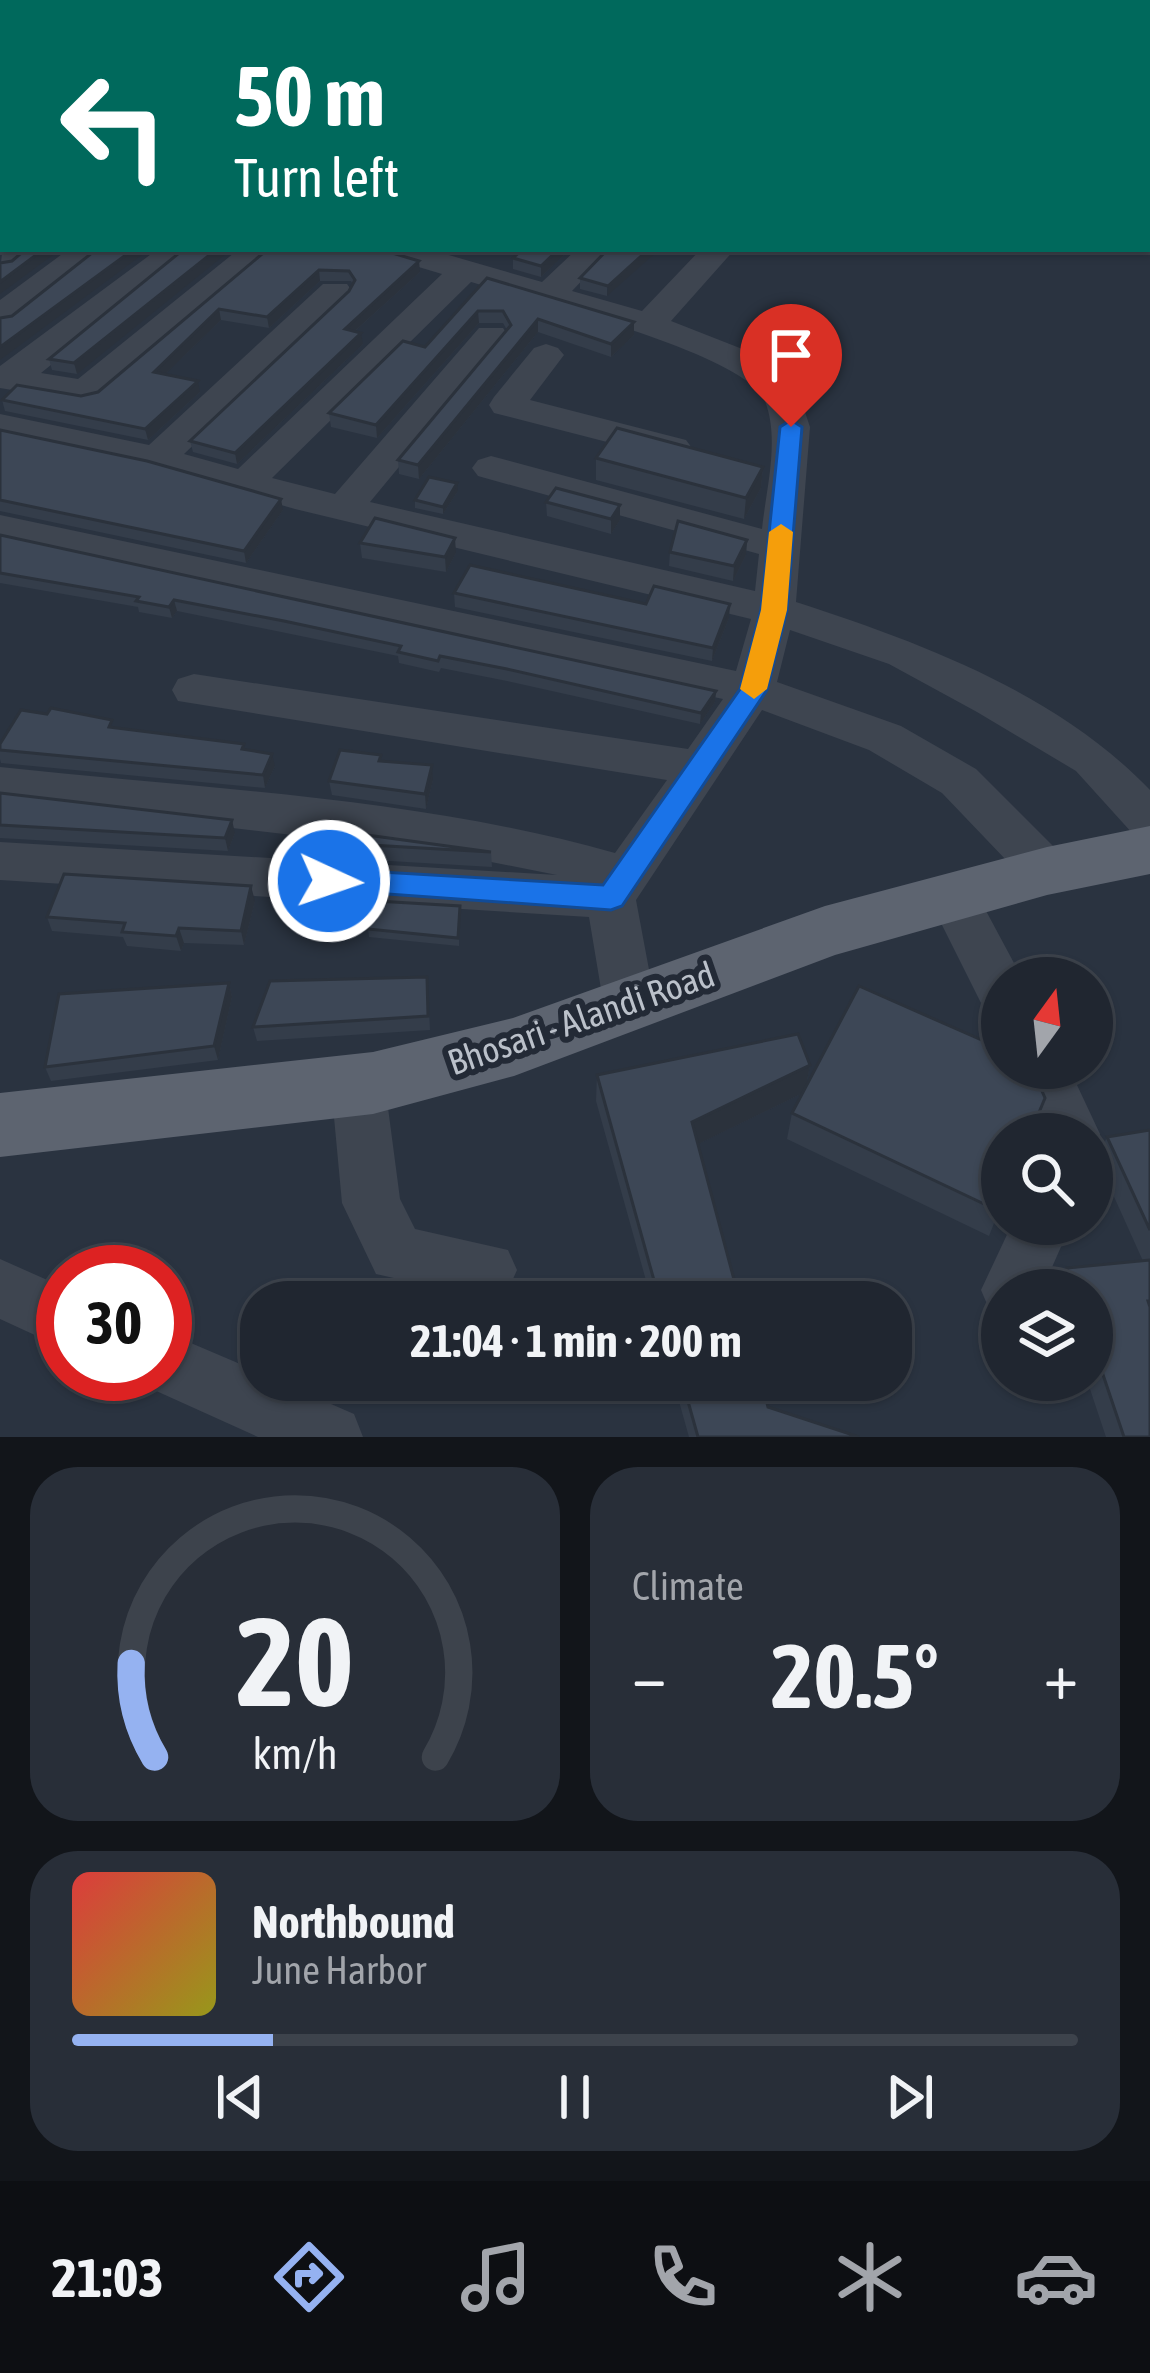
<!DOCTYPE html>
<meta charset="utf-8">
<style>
:root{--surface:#202630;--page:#282e38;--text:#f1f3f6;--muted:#a2a5ab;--line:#3d434c;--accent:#95b2f1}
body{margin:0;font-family:"Asap Condensed",sans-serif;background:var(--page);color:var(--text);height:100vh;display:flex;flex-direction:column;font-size:45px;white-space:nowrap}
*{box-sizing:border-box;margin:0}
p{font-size:39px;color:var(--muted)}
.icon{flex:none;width:66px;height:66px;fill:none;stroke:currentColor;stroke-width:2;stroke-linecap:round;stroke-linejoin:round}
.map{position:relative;height:1437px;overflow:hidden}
.drawer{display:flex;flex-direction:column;gap:30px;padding:30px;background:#12151a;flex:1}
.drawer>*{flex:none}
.banner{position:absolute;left:0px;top:0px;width:1152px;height:252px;box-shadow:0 3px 9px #0004,0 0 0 3px var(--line);background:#00695c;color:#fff;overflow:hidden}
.needle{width:78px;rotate:15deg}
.buttons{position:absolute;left:981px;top:957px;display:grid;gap:24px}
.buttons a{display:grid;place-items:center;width:132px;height:132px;border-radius:50%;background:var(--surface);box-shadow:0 3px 9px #0004,0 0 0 3px var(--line);font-size:60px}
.speed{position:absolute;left:36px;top:1245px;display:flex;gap:24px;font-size:60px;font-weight:700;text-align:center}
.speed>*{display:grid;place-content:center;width:156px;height:156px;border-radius:50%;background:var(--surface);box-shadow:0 3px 9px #0004,0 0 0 3px var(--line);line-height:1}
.speed .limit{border:18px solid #d22;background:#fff;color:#111}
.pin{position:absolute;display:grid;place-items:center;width:102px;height:102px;color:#fff;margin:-123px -51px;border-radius:50% 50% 50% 0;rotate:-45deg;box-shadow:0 0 12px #0007}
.pin .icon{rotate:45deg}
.me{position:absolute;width:132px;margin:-66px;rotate:93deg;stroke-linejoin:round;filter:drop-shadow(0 0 9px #0008)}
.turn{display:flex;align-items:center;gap:42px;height:252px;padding:0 36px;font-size:54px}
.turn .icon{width:156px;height:156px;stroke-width:2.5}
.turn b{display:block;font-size:84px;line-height:102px}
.big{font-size:90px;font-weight:700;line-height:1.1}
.drawer .tile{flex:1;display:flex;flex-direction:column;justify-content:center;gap:18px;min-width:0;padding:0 42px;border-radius:48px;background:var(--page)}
.drawer .dial{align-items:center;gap:0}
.dial svg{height:312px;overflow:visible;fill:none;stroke:var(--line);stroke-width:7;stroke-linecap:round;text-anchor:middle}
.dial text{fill:var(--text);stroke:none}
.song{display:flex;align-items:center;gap:36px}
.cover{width:144px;height:144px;border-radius:18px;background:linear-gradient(135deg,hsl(0 70% 55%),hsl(60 70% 35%))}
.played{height:12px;border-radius:6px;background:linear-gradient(90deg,var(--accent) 20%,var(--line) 20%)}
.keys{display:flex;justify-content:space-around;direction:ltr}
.heat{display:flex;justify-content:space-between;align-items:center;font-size:66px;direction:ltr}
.drawer .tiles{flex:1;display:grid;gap:30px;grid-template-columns:1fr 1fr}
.tile:last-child{grid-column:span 2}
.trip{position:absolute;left:240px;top:1281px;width:672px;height:120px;border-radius:48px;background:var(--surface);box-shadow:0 3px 9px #0004,0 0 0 3px var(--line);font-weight:700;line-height:120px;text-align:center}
.menu{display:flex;height:192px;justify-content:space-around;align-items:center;background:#0d0f13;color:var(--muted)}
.menu .icon{width:84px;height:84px}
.menu .selected{color:var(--accent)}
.menu b{font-size:54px;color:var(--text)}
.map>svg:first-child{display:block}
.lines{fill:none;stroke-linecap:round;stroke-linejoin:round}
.minor{fill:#3e4550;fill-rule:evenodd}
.major{fill:#5d6470;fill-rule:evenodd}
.wall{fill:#343d4a}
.shaded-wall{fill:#2b323c}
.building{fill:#3d4756;stroke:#2b323c;stroke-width:3}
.route{fill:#1a73e8;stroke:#114b97;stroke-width:3}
.slow{fill:#f59e0b}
.labels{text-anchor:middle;stroke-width:12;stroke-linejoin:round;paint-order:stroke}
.street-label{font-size:36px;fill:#bbc1ca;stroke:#232a36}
</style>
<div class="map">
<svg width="1150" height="1437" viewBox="0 0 1150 1437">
<rect width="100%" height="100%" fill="#2a3340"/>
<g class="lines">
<g class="minor">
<polygon points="458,0 499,0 501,3 460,3"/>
<polygon points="555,0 582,0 553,3"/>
<polygon points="638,0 664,0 636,3"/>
<rect x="1149" y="78" width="1" height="17"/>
<polygon points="3,245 3,249 34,249 12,268 0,271"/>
<polygon points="69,249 106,249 12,323 0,326 0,300"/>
<polygon points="158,249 194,249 41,373 78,379 239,249 275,249 98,399 85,402 0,388 0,366"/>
<path d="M 377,249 L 428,249 L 542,282 L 577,249 L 612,249 L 572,291 L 642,311 L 701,249 L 735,249 L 671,321 L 773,361 L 799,394 L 810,427 L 796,602 C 922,643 1057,693 1150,790 L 1150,839 L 1133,834 L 1076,771 L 977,712 L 889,664 L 790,630 L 777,682 L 901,726 L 976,769 L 1064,857 L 1072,871 L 1064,885 L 1047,890 L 1030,885 L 942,793 L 869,750 L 762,710 L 636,900 L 656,1007 L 649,1023 L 630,1029 L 611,1023 L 604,1007 L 589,917 L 0,880 L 0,842 L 557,875 L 446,853 L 0,801 L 0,767 C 205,789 416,797 615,853 L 667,780 L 178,701 L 172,690 L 178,679 L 194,674 L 688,749 L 723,699 L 0,541 L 0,515 L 736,671 L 751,619 L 295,509 L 151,468 L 0,436 L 0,414 L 149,445 L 323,284 L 347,284 L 352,291 L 347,298 L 184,454 L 238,469 L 442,274 L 382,256 ZM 471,282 C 526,299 747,353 765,401 C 780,440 766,489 762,529 L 491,456 L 478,460 L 472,468 L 478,476 L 759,554 L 755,591 L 370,502 L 508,335 L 503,328 L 479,328 L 335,494 L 272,478 Z"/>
<polygon points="546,344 558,348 564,355 530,400 686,440 692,448 686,456 673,459 494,413 489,405 494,397 534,348"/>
<polygon points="952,875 970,881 1022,978 1002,978 1002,1013 983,1007 927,895 934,881"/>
<polygon points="358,1061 377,1068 385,1085 400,1199 415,1229 508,1250 517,1270 508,1290 487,1299 376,1274 342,1203 331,1085 339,1068"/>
<polygon points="1015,1068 1069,1068 1100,1134 1092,1152 1092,1134 1044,1134"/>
<polygon points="1012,1224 1071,1224 1042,1290 1002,1290 1002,1316 990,1311 981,1290"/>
<polygon points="0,1259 63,1287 63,1348 0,1319"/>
<polygon points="165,1332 261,1373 261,1380 276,1380 354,1414 363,1437 258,1437 143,1385 138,1374 165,1374"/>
</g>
<polygon class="major" points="1150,826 1150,874 1047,895 835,955 514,1076 373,1114 0,1157 0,1093 373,1052 513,1018 825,906 1047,847"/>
</g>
<g class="wall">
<polygon points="184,249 77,374 52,370 49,359"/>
<polygon points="268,249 420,272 355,331 363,344 237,464 193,452 190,441 349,291 353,285 351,281 320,281 269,328 221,320 165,374 200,392 148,440 5,411 2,400 81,396 98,392"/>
<polygon points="570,249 541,277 513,269 513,258"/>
<polygon points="608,249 607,296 580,289 580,278"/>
<polygon points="487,278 634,322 634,335 611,357 538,332 419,479 399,474 398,460 507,330 503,323 479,323 377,438 331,427 329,413 425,347"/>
<polygon points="0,430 283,510 246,563 0,511"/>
<polygon points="596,458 763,467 761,488 744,519 596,480"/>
<polygon points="458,491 443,514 415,508 415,500"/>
<polygon points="546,502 620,520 611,534 547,516"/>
<polygon points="0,535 716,691 715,702 700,724 507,681 441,668 439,672 399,663 398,656 286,633 177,611 172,618 139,612 138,607 0,583"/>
<polygon points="747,540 746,555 733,581 669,566 670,552"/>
<polygon points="360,543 456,553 446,572 362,558"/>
<polygon points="454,593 646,604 729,618 712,661 455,607"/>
<polygon points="114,727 245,749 275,766 265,788 1,763 0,759 0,744"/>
<polygon points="381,761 433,780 426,809 332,795 329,781"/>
<polygon points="0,793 235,833 228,851 0,838"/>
<polygon points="319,842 491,852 492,867 321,857"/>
<polygon points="255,901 244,945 184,943 181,951 127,946 123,937 52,931 47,917"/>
<polygon points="460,906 459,946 369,937 368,929"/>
<polygon points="229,983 232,997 218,1060 51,1081 45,1067"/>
<polygon points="428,991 430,1030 257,1041 253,1027"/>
<polygon points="810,1065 806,1086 1002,1203 989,1236 787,1139 792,1113 803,1093 698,1144 740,1302 652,1302 596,1101 597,1075"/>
<polygon points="1150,1130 1150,1437 1106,1437 1087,1380 1092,1380 1092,1290 1057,1289 1067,1268 1143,1261 1097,1159 1107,1137"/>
<polygon points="673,1380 761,1380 768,1407 859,1437 689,1437"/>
</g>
<g class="shaded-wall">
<polygon points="44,249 61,249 0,294 0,282"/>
<polygon points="134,249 150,249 0,360 0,347"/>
<polygon points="217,249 232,249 77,374 74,363"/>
<polygon points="559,249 570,249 541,277 541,266"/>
<polygon points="649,249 660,249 607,296 608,286"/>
<polygon points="419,261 420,272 346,339 345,329"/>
<polygon points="319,270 320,281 269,328 267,317"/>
<polygon points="219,309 221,320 157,382 154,372"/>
<polygon points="478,311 479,323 377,438 376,425"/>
<polygon points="538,319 538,332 419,479 418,465"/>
<polygon points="634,322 634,335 611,357 611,344"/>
<polygon points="361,333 363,344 237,464 235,453"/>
<polygon points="198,381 200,392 148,440 145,429"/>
<polygon points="763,467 761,488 744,519 746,498"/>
<polygon points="457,483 458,491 443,514 443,507"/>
<polygon points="281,499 283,510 246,563 244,551"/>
<polygon points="620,505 620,520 611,534 611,519"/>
<polygon points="455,538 456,553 446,572 445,557"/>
<polygon points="747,540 746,555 733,581 734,566"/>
<polygon points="174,600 177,611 172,618 169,607"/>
<polygon points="730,604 729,618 712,661 713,648"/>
<polygon points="716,691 715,702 700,724 701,713"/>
<polygon points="272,754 275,766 265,788 263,775"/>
<polygon points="432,765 433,780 426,809 425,794"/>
<polygon points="232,820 235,833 228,851 225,838"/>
<polygon points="251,886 255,901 244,945 241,931"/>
<polygon points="179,928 184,943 181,951 176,936"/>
<polygon points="229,983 232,997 218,1060 214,1046"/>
<polygon points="810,1065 805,1092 690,1148 692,1122"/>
</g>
<g class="building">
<polygon points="10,0 374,0 370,3 3,3 3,20 0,19 0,4"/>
<polygon points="3,30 3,118 0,118 0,41"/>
<polygon points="3,128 3,160 0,157 0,141"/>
<polygon points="0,182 3,182 3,232 0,231"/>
<polygon points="26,249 44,249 0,282 0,263 12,261"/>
<polygon points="97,249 134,249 0,347 0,318 12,316"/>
<polygon points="184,249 217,249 74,363 49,359"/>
<polygon points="268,249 379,249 419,261 345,329 361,333 235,453 190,441 349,291 355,280 349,271 319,270 267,317 219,309 154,372 198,381 145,429 2,400 17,385 81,396 98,392"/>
<polygon points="523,249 559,249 541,266 513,258"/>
<polygon points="608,249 649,249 608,286 580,278"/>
<polygon points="487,278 634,322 611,344 538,319 418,465 398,460 511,325 503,311 478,311 376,425 329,413 403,341 425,347"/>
<polygon points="617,428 763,467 746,498 596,458"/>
<polygon points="0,430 147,461 281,499 244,551 0,500"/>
<polygon points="429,477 457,483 443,507 415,500"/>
<polygon points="556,488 620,505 611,519 546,502"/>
<polygon points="375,518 455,538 445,557 360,543"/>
<polygon points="678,521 747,540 734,566 670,552"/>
<polygon points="0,535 716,691 701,713 507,669 440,656 438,661 398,652 401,646 284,621 174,600 169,607 136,601 139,597 0,573"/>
<polygon points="470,565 646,604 654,586 730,604 713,648 454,593"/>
<polygon points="51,708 112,720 109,727 244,744 242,749 272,754 263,775 0,750 0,744 21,710 47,714"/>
<polygon points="340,750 381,755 379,761 432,765 425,794 329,781"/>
<polygon points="0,793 232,820 225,838 0,825"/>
<polygon points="323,829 491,852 319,842"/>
<polygon points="64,874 251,886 241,931 179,928 176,936 122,932 125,923 47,917"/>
<polygon points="376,901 460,906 458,938 368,929"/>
<polygon points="427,977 428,1016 253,1027 270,981"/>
<polygon points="229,983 214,1046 45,1067 59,994"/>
<polygon points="859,986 1002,1049 1002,1068 1032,1068 1045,1098 1030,1134 1002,1134 1002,1203 999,1211 792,1113"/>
<polygon points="798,1034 810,1065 692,1122 740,1302 660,1302 597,1075"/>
<polygon points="1150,1130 1150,1230 1107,1137"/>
<polygon points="1150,1260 1150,1301 1148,1301 1150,1307 1150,1437 1124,1437 1092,1342 1092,1290 1075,1290 1067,1268"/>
<polygon points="682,1380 761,1380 768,1407 859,1437 698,1437"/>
</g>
<polygon class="route" points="791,420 802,427 787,610 767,690 622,906 611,910 318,889 314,881 318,872 329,869 603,885 740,689 761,610 780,427"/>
<polygon class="slow" points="781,524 793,532 787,610 767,689 754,699 740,689 761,610 769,532"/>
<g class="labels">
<g class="street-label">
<text transform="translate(581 1018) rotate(-19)" y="13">Bhosari - Alandi Road</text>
</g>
</g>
</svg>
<div class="buttons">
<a><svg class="needle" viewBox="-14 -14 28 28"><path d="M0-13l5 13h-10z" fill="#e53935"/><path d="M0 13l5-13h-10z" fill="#a2a5ab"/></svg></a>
<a><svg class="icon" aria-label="search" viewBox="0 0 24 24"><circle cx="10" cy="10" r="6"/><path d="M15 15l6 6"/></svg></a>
<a><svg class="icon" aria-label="layers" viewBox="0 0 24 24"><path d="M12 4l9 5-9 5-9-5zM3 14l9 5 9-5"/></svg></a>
</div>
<div class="speed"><div class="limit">30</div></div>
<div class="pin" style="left:791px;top:427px;background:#d93025"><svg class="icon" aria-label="arrive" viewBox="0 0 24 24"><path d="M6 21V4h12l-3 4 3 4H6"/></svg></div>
<svg class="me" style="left:329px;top:881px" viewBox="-20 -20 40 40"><circle r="17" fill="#1a73e8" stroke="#fff" stroke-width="3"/><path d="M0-11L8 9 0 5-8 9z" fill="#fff"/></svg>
<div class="trip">21:04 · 1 min · 200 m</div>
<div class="banner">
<div class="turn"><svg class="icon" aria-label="left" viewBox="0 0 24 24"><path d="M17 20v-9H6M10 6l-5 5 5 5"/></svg><div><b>50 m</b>Turn left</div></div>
</div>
</div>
<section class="drawer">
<div class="tiles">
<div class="tile dial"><svg viewBox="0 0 100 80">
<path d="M14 69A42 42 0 1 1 86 69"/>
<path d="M14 69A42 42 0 0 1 8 45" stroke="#95b2f1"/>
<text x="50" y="56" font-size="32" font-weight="700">20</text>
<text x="50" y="72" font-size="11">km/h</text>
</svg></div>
<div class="tile"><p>Climate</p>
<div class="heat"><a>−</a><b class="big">20.5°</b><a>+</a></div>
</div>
<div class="tile">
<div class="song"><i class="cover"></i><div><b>Northbound</b><p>June Harbor</p></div></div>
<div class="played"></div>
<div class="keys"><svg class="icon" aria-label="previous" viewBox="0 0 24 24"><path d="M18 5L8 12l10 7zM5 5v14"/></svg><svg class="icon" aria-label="pause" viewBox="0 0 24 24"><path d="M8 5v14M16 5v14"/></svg><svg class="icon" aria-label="next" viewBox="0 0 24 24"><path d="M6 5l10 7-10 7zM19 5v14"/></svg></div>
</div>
</div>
</section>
<nav class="menu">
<b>21:03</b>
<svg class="icon selected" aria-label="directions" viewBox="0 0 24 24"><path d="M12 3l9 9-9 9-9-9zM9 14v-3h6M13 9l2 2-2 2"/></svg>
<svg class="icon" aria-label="music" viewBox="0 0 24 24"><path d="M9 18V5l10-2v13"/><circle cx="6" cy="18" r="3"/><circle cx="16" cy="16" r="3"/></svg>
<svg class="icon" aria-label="phone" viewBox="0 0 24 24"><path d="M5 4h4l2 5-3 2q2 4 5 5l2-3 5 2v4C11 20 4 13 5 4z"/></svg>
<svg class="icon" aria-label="climate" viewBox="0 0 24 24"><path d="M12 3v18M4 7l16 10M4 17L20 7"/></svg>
<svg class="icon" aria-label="car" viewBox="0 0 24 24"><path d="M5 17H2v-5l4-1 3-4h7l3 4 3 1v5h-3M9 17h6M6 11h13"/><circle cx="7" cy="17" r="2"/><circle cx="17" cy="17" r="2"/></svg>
</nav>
